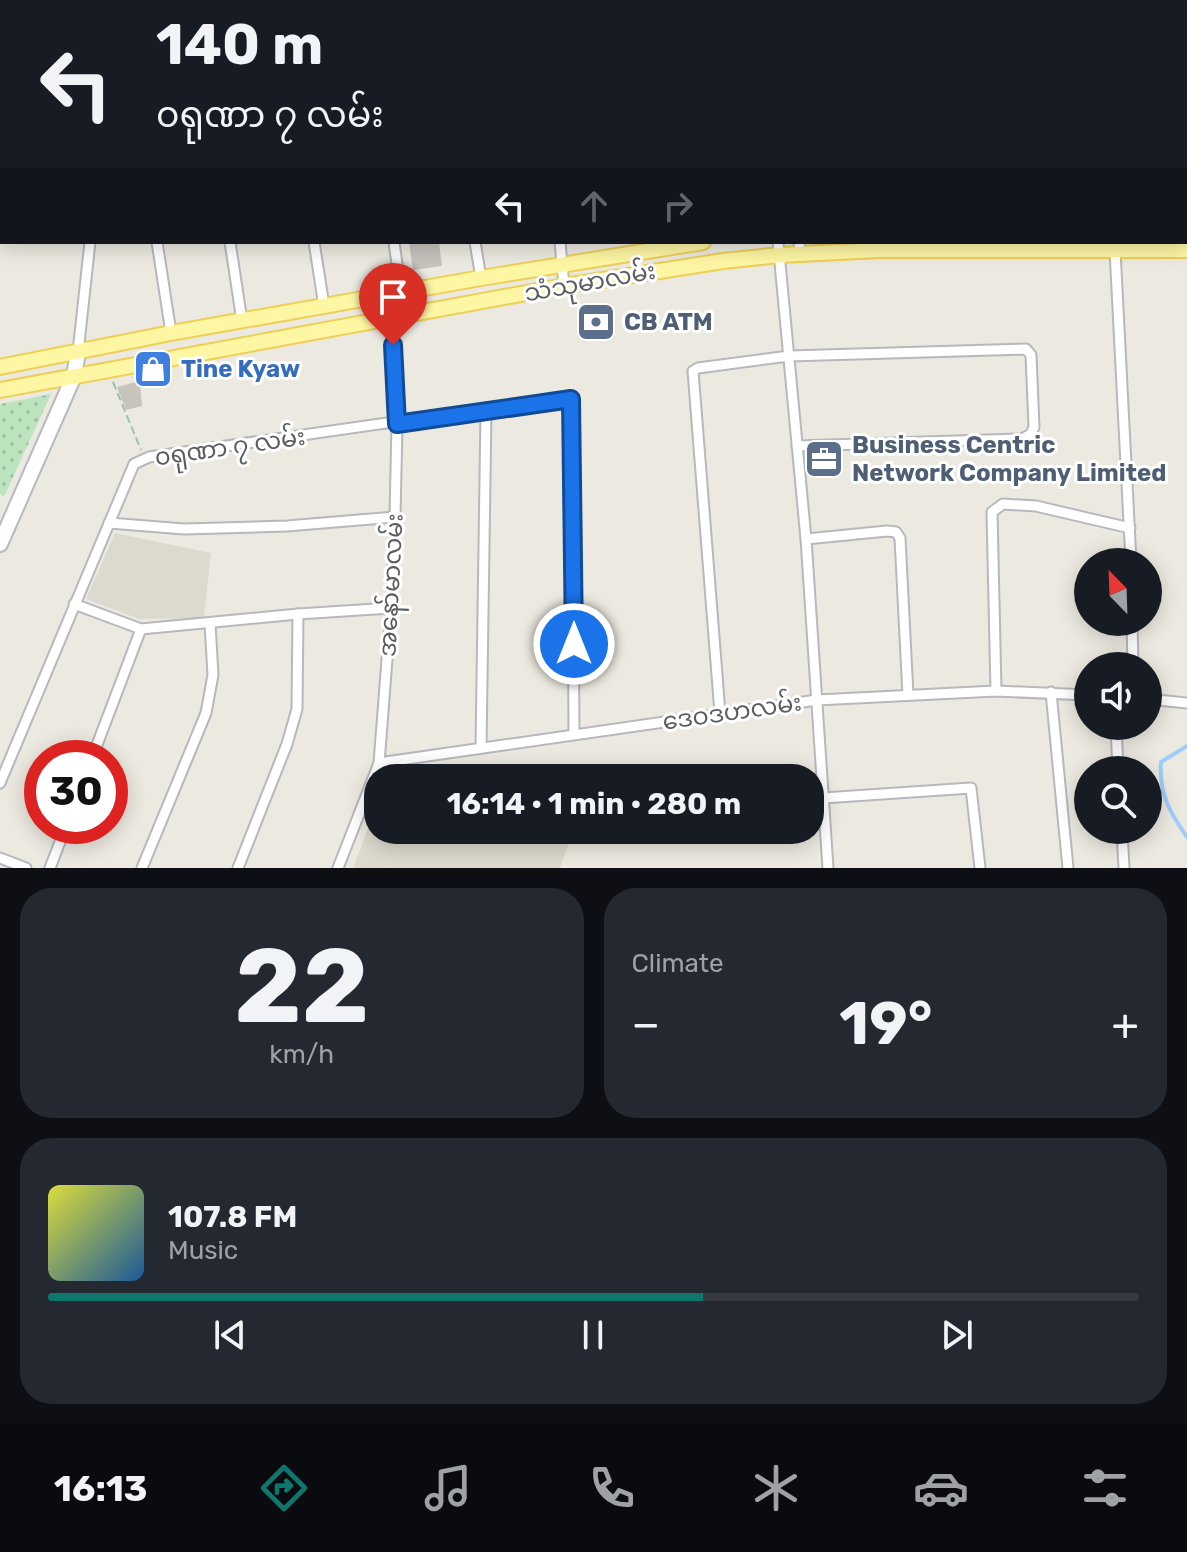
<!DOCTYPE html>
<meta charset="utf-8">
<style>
:root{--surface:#171b24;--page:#242831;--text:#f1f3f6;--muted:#9ea1a6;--line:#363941;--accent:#0f766e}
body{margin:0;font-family:Rubik,"Noto Sans Myanmar",sans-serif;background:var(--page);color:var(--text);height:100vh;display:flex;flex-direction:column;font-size:30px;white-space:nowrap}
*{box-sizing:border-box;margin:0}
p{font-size:26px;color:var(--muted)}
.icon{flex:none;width:44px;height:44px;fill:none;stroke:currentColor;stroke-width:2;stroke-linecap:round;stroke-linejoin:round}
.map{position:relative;height:868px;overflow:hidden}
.drawer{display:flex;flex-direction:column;gap:20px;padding:20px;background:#0d0f14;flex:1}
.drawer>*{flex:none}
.hud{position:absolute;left:0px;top:0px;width:1188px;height:244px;box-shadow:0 4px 20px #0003;background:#171b24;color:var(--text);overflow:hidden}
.needle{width:52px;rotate:337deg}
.tools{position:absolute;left:1074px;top:548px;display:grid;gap:16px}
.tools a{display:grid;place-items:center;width:88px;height:88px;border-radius:50%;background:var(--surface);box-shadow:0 4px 20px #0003;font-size:40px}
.speed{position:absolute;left:24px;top:740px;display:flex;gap:16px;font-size:40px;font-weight:700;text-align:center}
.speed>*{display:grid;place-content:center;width:104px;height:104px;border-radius:50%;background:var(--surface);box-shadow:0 4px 20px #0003;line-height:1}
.speed .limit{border:12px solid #d22;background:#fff;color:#111}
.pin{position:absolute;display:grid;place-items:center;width:68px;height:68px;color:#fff;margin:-82px -34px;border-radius:50% 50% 50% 0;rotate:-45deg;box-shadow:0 0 8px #0007}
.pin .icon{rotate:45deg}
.me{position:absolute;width:88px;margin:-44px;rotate:0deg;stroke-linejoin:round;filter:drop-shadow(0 0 6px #0008)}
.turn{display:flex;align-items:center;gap:28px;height:168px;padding:0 24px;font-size:36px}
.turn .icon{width:104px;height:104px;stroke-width:2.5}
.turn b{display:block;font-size:56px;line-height:68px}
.lanes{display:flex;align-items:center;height:76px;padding:0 24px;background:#0003;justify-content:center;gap:40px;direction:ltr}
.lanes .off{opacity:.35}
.big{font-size:60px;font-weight:700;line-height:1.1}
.drawer .tile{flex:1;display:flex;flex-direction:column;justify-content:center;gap:12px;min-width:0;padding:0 28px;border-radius:32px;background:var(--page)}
.drawer .dial{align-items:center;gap:0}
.dial b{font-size:104px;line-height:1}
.song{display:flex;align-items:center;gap:24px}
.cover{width:96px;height:96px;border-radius:12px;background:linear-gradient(135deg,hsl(60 70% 55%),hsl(210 70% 35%))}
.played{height:8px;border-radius:4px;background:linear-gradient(90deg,var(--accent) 60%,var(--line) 60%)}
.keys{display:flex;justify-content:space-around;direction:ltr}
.heat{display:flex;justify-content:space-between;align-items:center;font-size:44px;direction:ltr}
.drawer .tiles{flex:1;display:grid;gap:20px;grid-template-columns:1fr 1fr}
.tile:last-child{grid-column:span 2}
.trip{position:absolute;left:364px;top:764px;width:460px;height:80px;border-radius:32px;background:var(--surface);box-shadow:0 4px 20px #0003;font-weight:700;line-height:80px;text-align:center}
.menu{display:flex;height:128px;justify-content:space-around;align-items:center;background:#090b0e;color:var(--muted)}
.menu .icon{width:56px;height:56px}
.menu .active{color:var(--accent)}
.menu b{font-size:36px;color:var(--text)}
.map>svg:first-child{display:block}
.education{fill:#dcd9ce}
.grass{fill:url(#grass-dots)}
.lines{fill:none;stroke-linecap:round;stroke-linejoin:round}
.stream{stroke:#9ecdfd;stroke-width:4}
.building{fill:#c6c4bd}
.lane-casing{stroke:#b6b8bd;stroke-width:9}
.street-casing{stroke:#b6b8bd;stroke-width:13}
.secondary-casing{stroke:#b6b9bf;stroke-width:18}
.primary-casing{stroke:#eecf56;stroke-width:18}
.path{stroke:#96c4a7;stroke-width:2;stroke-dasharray:8 4;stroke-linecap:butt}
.lane{stroke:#fff;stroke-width:5}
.street{stroke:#fff;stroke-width:9}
.secondary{stroke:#fff;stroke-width:14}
.primary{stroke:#fdf6a3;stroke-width:14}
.route-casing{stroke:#114b97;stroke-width:20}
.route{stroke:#1a73e8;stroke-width:14}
.labels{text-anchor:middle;stroke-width:6;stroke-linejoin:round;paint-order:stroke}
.street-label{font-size:24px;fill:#595c61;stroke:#fff}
.service-label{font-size:24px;font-weight:bold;fill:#4e5e75;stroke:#fff;text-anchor:start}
.shop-label{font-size:24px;font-weight:bold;fill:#366cbe;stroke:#fff;text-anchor:start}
</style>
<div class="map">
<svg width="1187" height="868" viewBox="0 0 1187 868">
<defs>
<pattern id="grass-dots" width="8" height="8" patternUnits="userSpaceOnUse" patternTransform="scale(2)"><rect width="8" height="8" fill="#bce4bf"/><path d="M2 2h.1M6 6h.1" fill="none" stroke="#9cbc9f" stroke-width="1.8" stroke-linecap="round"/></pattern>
</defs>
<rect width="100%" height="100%" fill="#eceae0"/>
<g class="education">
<polygon points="115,533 211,553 204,618 139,619 86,599"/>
<polygon points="378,802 378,830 550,830 571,838 560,868 353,868"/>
</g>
<polygon class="grass" points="51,394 4,497 0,494 0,404"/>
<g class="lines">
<path class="stream" d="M 1187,746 L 1161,762 C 1159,794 1169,811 1187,837"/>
</g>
<g class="building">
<polygon points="409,242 439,242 442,266 413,270"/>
<polygon points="140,381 142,406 126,410 117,387"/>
</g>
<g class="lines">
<defs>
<polyline id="lane" points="23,2 23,0"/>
<g id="street">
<polyline points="217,0 217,2"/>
<polyline points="293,0 293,2"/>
<polyline points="365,0 365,2"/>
<polyline points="525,0 525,2"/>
<polyline points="680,0 680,2"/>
<polyline points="763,0 764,2"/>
<polyline points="850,0 850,2"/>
<polyline points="974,0 974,2"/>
<polyline points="130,2 131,0"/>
<polyline points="446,2 446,0"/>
<polyline points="600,2 600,0"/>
<polyline points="632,2 645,0"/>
<polyline points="1100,2 1111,0"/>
<polyline points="0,51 2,50"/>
<polyline points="1186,83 1187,83"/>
<polyline points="0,110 2,110"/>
<polyline points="1186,177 1187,177"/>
<polyline points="0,212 2,212"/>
<polyline points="157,242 171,333"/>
<polyline points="230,242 242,321"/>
<polyline points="314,242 324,306"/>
<polyline points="394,242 401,293"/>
<polyline points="475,242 481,278"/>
<polyline points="560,242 564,286"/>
<polyline points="778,242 806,539 828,868"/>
<polyline points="799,242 800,254"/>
<polyline points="1115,250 1131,562"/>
<polyline points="78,352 90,242"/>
<polyline points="109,523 184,529 287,526 395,517"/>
<polyline points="806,539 887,531 896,532 900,538 908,695"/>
<polyline points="74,604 141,629 298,614 391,608"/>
<polyline points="1132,622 1133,666"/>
<polyline points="996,691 992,512 1003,504 1036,506 1130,528"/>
<polyline points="1051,692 1068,868"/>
<polyline points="1148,699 1187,703"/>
<polyline points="720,713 693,371 698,368 789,356 1026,349 1031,355 1034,427 1031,434 1022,439 797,446"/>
<polyline points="1116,726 1118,770"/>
<polyline points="481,748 486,411"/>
<polyline points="92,758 141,629"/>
<polyline points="379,763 817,700 996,691 1088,695"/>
<polyline points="0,783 134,464 149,457 568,397 572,402 574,734"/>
<polyline points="823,798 971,788 980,868"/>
<polyline points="1122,830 1124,868"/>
<polyline points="0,858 26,868"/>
<polyline points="50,868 66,826"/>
<polyline points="142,868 206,713 213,675 210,624"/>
<polyline points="238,868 287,744 297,709 298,614"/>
<polyline points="338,868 379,763 391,608 395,517 397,424 391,294"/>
</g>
<polyline id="secondary" points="0,544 74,376 78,352"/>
<g id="primary">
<polyline points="1186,227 1187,227"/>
<polyline points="0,367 171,333 481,278 703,242"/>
<polyline points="0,390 564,286 723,261 780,255 879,250 1187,250"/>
</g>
</defs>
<use href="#lane" class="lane-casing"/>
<use href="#street" class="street-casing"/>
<use href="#secondary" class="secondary-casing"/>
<use href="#primary" class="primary-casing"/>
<polyline class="path" points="113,382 141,450"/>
<use href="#lane" class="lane"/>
<use href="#street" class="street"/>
<use href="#secondary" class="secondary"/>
<use href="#primary" class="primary"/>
</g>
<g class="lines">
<defs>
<polyline id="route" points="393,345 397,424 571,399 574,644"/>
</defs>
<use href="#route" class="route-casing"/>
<use href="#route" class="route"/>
</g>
<defs>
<symbol id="bank-square" viewBox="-11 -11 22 22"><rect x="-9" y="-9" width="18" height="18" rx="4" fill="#5c6f8a" stroke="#fff"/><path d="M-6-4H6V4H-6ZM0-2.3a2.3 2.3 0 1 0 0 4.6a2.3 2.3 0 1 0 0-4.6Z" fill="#fff"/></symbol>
<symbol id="shop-square" viewBox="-11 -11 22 22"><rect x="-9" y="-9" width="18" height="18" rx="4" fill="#3f7fe0" stroke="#fff"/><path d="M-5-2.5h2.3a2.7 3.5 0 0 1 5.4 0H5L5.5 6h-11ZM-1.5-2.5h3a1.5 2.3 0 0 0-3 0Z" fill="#fff"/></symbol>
<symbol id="office-square" viewBox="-11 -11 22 22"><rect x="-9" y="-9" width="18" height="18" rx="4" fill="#5c6f8a" stroke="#fff"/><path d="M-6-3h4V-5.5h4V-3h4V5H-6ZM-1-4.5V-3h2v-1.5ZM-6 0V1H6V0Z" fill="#fff"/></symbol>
</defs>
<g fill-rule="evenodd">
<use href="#bank-square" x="574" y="300" width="44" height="44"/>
<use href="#shop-square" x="131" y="347" width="44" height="44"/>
<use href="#office-square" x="802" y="437" width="44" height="44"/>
</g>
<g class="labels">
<g class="street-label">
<text transform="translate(590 282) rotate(-10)" y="8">သံသုမာလမ်း</text>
<text transform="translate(230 447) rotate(-8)" y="8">၀ရုဏာ ၇ လမ်း</text>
<text transform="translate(391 585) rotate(-87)" y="8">အနော်မာလမ်း</text>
<text transform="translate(732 712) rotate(-8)" y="8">ဒေဝဒဟလမ်း</text>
</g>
<g class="service-label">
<text x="624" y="330">CB ATM</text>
<text x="852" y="453">Business Centric<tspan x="852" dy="28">Network Company Limited</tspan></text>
</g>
<g class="shop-label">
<text x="181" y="377">Tine Kyaw</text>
</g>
</g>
</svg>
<div class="tools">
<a><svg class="needle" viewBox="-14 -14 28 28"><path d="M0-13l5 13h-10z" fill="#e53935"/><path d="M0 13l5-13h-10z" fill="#9ea1a6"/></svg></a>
<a><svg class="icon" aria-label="sound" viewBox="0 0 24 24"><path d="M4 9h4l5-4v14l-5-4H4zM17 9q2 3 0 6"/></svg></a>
<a><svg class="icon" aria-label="search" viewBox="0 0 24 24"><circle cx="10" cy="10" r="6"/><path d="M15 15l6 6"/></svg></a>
</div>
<div class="speed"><div class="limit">30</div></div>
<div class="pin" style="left:393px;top:345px;background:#d93025"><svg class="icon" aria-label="arrive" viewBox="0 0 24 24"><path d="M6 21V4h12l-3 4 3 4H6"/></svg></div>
<svg class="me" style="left:574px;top:644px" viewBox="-20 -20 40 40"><circle r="17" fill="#1a73e8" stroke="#fff" stroke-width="3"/><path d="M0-11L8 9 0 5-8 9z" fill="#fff"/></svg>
<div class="trip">16:14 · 1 min · 280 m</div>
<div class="hud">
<div class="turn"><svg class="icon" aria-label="left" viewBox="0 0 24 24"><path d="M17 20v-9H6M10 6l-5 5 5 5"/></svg><div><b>140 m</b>၀ရုဏာ ၇ လမ်း</div></div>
<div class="lanes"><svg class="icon" aria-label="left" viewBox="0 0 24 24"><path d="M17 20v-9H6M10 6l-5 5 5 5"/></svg><svg class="icon off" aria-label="ahead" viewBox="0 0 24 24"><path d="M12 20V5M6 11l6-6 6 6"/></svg><svg class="icon off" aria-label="right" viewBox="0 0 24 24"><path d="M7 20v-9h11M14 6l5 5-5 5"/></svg></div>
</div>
</div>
<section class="drawer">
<div class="tiles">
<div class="tile dial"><b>22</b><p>km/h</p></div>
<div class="tile"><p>Climate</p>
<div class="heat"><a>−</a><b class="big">19°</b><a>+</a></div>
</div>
<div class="tile">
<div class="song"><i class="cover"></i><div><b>107.8 FM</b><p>Music</p></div></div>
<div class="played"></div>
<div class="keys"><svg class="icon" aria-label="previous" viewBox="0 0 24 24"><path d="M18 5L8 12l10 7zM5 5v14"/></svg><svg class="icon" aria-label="pause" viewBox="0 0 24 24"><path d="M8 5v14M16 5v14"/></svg><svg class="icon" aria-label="next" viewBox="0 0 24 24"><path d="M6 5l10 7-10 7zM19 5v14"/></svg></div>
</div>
</div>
</section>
<nav class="menu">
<b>16:13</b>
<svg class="icon active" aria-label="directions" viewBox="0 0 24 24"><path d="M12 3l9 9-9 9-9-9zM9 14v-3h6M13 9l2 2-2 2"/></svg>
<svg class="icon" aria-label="music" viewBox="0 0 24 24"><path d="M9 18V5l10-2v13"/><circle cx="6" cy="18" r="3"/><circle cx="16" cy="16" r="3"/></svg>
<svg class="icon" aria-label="phone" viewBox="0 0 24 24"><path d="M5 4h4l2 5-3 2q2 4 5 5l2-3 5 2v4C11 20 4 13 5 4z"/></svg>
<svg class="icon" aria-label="climate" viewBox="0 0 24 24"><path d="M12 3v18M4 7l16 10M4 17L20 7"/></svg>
<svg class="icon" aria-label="car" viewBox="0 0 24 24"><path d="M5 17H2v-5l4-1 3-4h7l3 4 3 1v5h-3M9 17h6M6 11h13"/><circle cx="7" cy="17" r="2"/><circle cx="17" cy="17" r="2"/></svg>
<svg class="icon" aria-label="filters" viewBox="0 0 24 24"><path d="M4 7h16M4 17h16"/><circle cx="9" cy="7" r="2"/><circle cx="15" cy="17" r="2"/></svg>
</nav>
